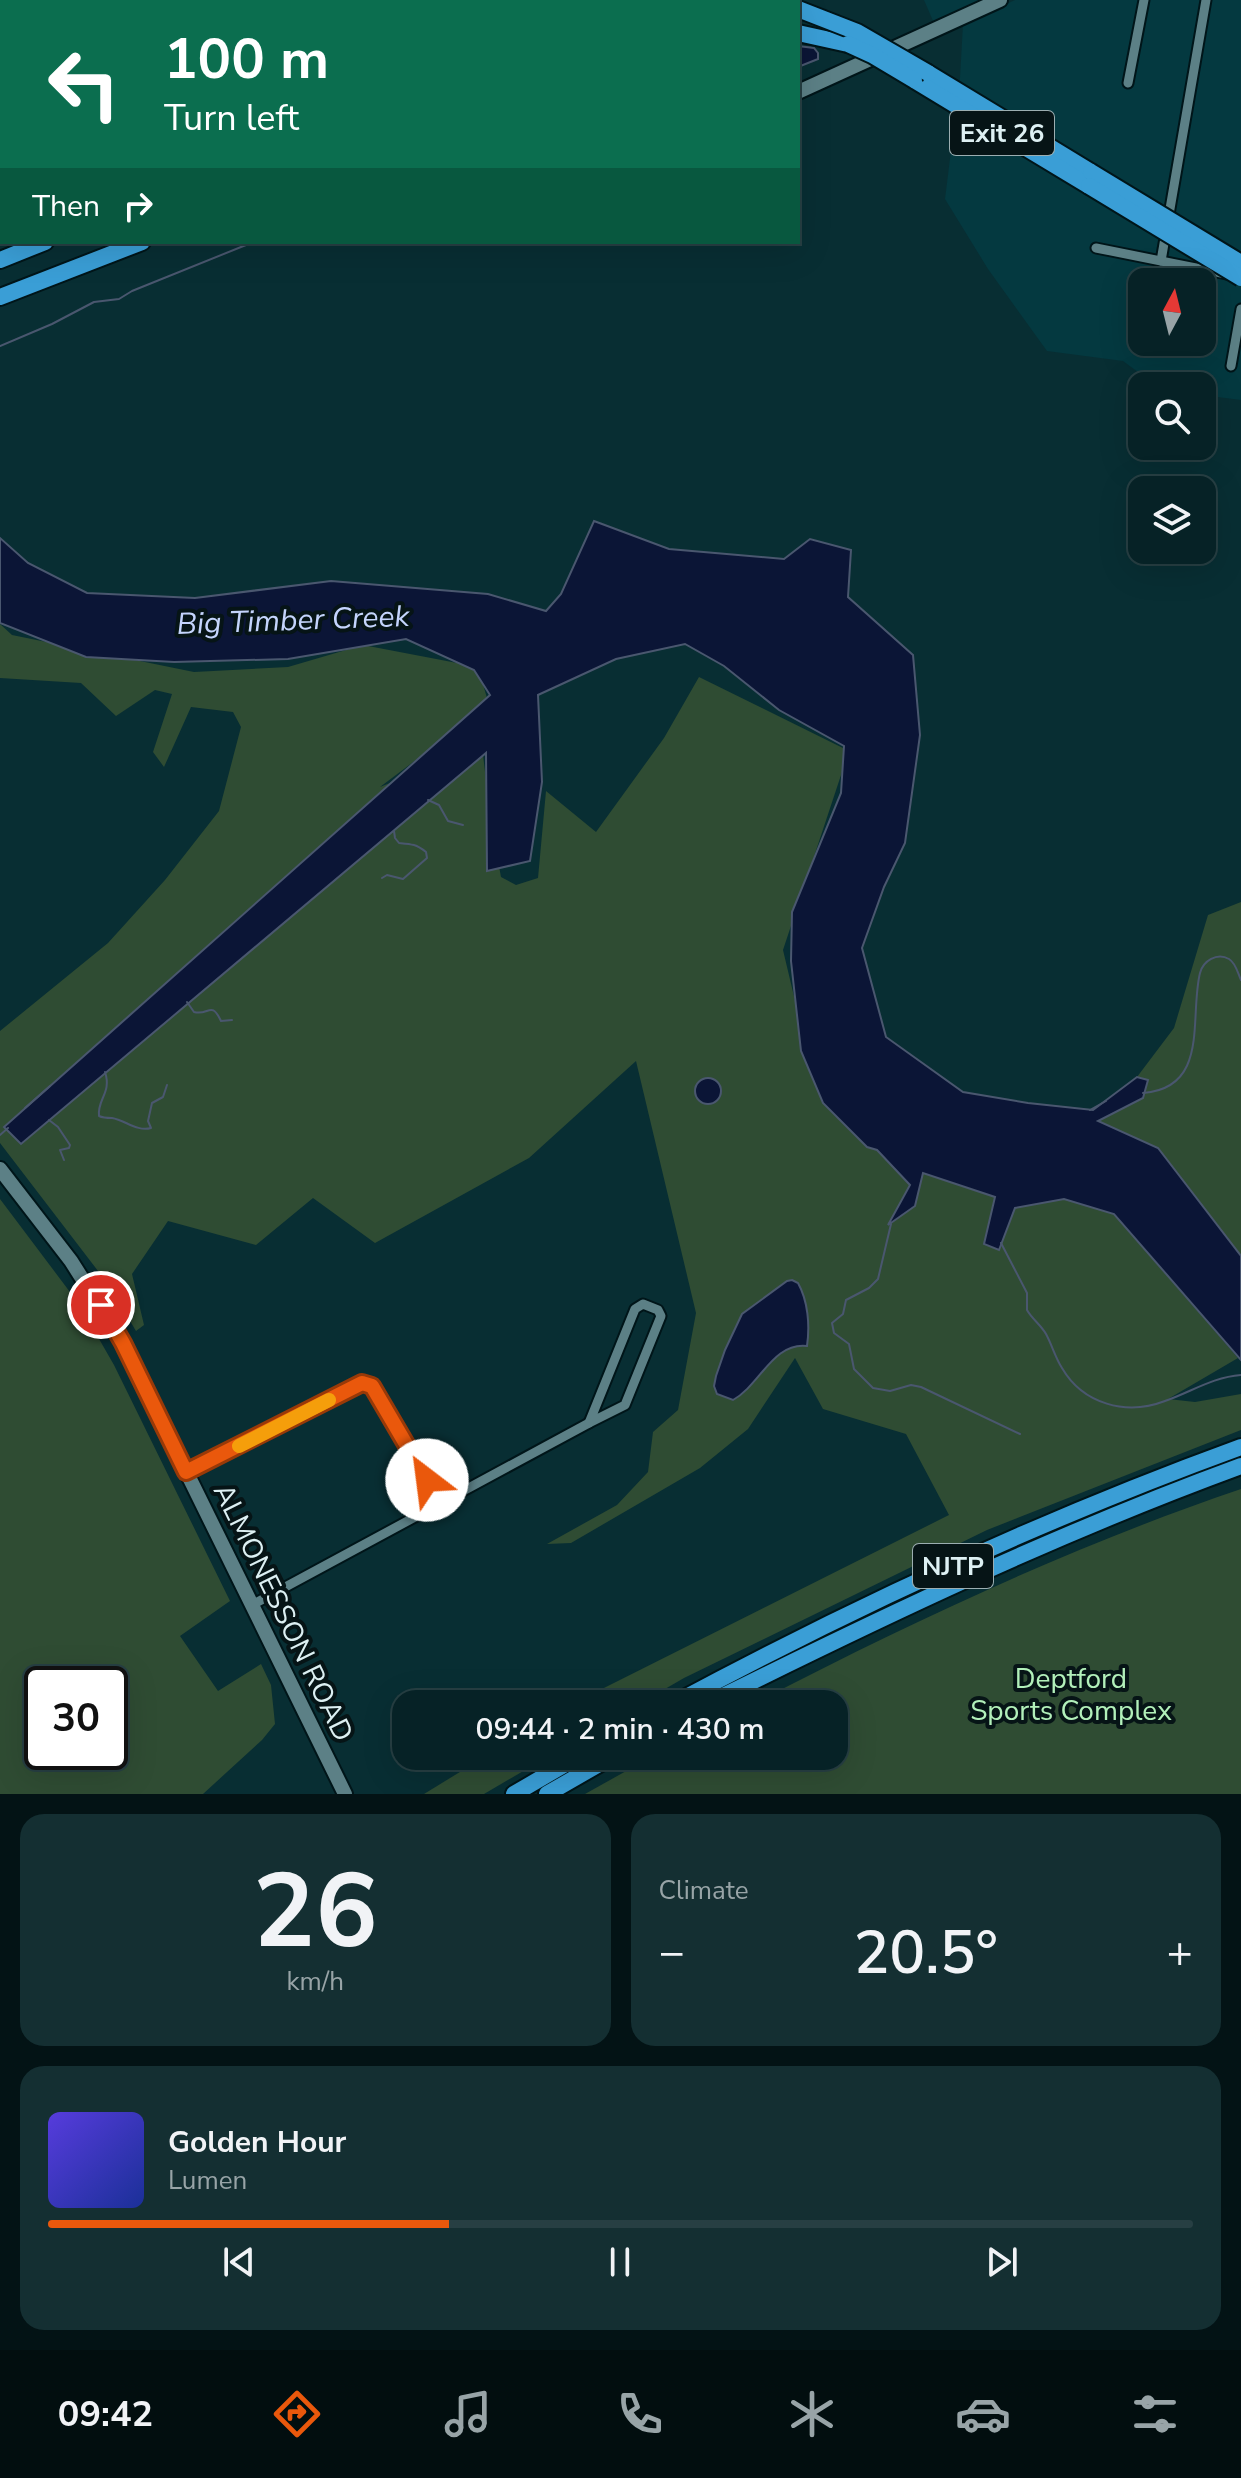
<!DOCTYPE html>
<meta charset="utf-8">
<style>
:root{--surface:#062226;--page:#142f32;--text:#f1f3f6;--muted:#98a4a7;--line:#273f43;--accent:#ea580c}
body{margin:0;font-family:"Nunito Sans",sans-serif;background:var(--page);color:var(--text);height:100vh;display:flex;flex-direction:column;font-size:30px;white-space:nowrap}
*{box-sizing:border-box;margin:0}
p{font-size:26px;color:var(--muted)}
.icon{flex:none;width:44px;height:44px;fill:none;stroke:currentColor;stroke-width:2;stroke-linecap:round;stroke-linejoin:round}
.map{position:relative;height:1794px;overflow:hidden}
.sheet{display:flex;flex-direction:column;gap:20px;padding:20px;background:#031315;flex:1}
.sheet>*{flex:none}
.guide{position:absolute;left:0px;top:0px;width:800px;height:244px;box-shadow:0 8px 32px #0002,0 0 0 2px var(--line);background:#0b6e4f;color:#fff;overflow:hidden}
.needle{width:52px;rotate:7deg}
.controls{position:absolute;left:1128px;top:268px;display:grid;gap:16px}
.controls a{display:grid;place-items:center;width:88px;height:88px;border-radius:16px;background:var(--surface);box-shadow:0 8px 32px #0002,0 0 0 2px var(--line);font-size:40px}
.speed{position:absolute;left:24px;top:1666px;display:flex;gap:16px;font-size:40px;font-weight:700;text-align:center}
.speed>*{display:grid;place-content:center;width:104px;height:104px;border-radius:50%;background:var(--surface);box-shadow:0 8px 32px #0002,0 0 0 2px var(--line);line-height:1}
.speed .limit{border:4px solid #111;border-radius:12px;background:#fff;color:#111}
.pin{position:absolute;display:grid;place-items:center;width:68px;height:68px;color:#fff;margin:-34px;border:4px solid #fff;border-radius:50%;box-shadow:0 2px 8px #0007}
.me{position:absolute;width:88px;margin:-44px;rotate:330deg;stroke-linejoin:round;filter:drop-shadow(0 0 6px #0008)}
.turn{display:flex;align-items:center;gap:28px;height:168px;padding:0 32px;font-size:36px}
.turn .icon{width:104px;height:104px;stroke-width:2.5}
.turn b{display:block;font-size:56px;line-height:68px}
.then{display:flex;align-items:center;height:76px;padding:0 32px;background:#0003;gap:16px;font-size:30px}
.big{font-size:60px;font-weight:600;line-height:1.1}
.sheet .widget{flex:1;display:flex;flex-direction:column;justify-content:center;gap:12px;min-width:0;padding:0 28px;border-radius:24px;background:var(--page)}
.sheet .dial{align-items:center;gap:0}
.dial b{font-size:104px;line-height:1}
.song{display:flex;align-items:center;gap:24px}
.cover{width:96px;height:96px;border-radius:12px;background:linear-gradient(135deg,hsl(250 70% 55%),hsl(230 70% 35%))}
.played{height:8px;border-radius:4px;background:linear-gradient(90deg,var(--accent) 35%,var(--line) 35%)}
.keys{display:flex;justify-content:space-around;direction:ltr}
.heat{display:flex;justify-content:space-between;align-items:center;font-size:44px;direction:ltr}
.sheet .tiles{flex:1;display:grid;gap:20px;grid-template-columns:1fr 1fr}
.widget:last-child{grid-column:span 2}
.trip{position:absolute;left:392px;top:1690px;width:456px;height:80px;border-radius:24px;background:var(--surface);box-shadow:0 8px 32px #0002,0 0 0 2px var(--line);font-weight:600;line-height:80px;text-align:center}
.tab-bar{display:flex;height:128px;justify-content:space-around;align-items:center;background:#020e0f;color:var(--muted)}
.tab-bar .icon{width:56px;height:56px}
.tab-bar .selected{color:var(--accent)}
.tab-bar b{font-size:36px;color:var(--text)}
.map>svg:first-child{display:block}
.built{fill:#043940;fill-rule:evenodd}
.green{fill:#2f4c33;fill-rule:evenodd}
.water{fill:#0b1536;stroke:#4a576f;stroke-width:2}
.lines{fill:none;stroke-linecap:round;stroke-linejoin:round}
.stream{stroke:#4a576f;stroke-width:2}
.street-casing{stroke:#001519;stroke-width:13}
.secondary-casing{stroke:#001519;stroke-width:18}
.highway-casing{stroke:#001519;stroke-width:20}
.street{stroke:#5c8086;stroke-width:9}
.secondary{stroke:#5c8086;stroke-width:14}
.highway{stroke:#3a9ed6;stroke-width:16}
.highway-bridge-casing{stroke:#001519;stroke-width:20;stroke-linecap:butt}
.highway-bridge{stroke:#3a9ed6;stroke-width:16}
.route-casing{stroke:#983908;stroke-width:20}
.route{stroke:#ea580c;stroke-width:14}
.slow{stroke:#f59e0b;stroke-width:14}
.labels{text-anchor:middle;stroke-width:8;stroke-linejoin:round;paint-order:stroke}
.shield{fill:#061416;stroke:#9caeb1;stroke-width:2}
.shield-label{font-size:26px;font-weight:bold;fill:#ddf0f3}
.street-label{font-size:28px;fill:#ddf0f3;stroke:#061416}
.park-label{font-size:28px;fill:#b2f0ba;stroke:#061416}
.water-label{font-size:30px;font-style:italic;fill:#c4d4fc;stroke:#061416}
</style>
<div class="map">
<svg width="1241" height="1794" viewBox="0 0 1241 1794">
<rect width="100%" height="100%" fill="#082e33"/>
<g class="built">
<polygon points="924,0 983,0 934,23"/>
<path d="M 1015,0 L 1241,0 L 1241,400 L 1202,395 L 1202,386 L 1157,386 L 1123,361 L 1047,351 L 988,269 L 945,199 L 960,78 L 963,24 ZM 1142,282 L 1202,282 L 1202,342 L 1142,342 Z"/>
</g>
<g class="green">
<polygon points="0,0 203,2 2,2 0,240"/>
<polygon points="0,624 12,635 194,672 288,667 363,645 478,667 489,705 380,787 482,746 491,823 501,877 516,885 538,878 546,791 596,832 664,738 699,677 849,751 783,950 812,1072 877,1150 910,1185 922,1173 996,1197 984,1244 999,1249 1014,1208 1064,1199 1114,1214 1238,1358 1168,1399 1195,1402 1241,1394 1241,1430 987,1530 684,1678 639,1704 572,1704 949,1515 906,1434 823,1409 795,1358 748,1429 700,1468 571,1543 547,1544 617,1505 648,1472 653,1432 678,1410 696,1313 636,1061 529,1158 375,1243 313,1198 256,1245 168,1221 132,1274 144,1325 136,1331 108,1284 0,1143 0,1031 108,943 165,880 219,811 241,727 233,712 191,707 164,767 153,752 172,694 155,690 116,716 81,683 0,678"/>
<polygon points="1241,902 1241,1256 1158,1148 1098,1121 1143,1098 1148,1080 1137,1077 1174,1028 1208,915"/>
<path d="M 0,1199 L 79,1304 L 114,1365 L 230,1601 L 180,1636 L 218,1691 L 261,1664 L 271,1685 L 275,1724 L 262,1740 L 203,1794 L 0,1794 ZM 42,1684 L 110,1684 L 110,1752 L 42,1752 Z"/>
<path d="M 1241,1489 L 1241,1794 L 585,1794 L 653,1756 L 834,1756 L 834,1704 L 753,1704 C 911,1622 1073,1546 1241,1489 Z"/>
<polygon points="486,1756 549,1756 484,1794 424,1794"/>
</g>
<g class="water">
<polygon points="798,46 814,48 818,53 818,59 798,67"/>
<polygon points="594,521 669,549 784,559 810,539 851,550 848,597 913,655 920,735 905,843 884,887 862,948 886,1037 963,1092 1028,1103 1093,1110 1137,1077 1148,1080 1143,1098 1098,1121 1158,1148 1241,1256 1241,1360 1114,1214 1064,1199 1015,1208 999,1250 984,1244 995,1197 923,1173 915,1206 888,1225 910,1185 877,1150 867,1147 823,1103 801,1051 791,961 792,912 841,793 844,746 779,710 724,666 685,644 616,659 538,695 542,782 530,861 487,871 486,753 21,1144 4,1127 490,695 474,670 406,639 288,659 174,662 86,657 0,623 0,538 28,563 87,593 195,598 331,581 488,594 546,611 561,594"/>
<circle cx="708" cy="1091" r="13"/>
<path d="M 792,1280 L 798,1283 C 808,1301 810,1325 807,1346 C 773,1342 760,1385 733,1400 L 717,1394 L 714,1386 L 716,1376 L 725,1350 L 742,1314 L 787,1281 Z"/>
</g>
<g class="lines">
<g class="stream">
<polyline points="0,225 2,224"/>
<polyline points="0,346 52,324 94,302 119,299 132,291 246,245"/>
<polyline points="428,800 439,805 448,821 463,825"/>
<path d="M 382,878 L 387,875 L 403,879 L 427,858 L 426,852 C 416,844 411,844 399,843 L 395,838 L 394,831"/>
<path d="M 187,1002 L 194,1012 C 209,1016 211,1000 221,1021 L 232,1020"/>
<path d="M 105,1072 C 112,1093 97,1099 99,1116 C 103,1118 107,1118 112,1118 C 125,1120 137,1132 151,1128 L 148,1121 L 152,1103 L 163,1097 L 167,1085"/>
<path d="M 1143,1093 C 1210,1088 1189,1017 1200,973 C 1203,961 1217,952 1229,959 C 1236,963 1238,974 1241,980"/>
<polyline points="25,1108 50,1086"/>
<polyline points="1090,1110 1106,1101"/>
<polyline points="49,1120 58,1127 70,1145 69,1148 60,1150 64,1160"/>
<polyline points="0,1135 8,1128"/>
<polyline points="891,1224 878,1279 869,1288 846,1300 843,1314 832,1323 834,1333 849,1344 854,1369 873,1388 890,1391 911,1385 921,1387 1020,1434"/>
<path d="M 1001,1243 L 1027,1293 L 1027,1310 C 1032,1319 1041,1325 1046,1334 C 1052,1345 1055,1357 1062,1368 C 1083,1404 1126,1416 1165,1401 C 1191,1392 1213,1377 1241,1375"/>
</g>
<defs>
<g id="street">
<polyline points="1128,83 1144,0"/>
<polyline points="1096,248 1226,274"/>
<polyline points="1161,261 1206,0"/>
<polyline points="1231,366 1241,309"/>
<polygon points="643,1304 658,1310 661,1316 625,1405 589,1423 635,1309"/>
<polyline points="186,1472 362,1383 372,1386 441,1503"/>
<polyline points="252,1605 589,1423"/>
</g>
<g id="secondary">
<polyline points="341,0 342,2"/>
<polyline points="798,92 1000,0"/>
<polyline points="0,1169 71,1261 123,1343 345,1794"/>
</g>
<g id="highway">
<polyline points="757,0 767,2"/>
<polyline points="633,2 646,0"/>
<polyline points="688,2 694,0"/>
<polyline points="798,33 848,44"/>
<polyline points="928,73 1091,172"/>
<polyline points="914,80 1089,186"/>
<polyline points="0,260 45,242"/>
<polyline points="0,297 142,242"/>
<path d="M 673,1704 C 856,1606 1046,1518 1241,1447"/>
<path d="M 707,1704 C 882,1617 1058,1533 1241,1466"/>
<polyline points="514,1794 579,1756"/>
<polyline points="547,1794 613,1756"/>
</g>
</defs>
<use href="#street" class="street-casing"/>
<use href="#secondary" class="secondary-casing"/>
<use href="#highway" class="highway-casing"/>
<use href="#street" class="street"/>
<use href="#secondary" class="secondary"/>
<use href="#highway" class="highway"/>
<defs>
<g id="highway-bridge">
<polyline points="798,9 857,32 928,73"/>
<polyline points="848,44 872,55 914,80"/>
<polyline points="1091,172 1241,263"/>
<polyline points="1089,186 1241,278"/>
</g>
</defs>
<use href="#highway-bridge" class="highway-bridge-casing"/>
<use href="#highway-bridge" class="highway-bridge"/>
</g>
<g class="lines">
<defs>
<polyline id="route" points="101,1305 123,1343 186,1472 362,1383 372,1386 427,1480"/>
</defs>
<use href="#route" class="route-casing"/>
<use href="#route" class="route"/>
<polyline class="slow" points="239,1446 329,1400"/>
</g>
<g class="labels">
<g class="shield">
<rect x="950" y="111" width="104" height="44" rx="6"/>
<rect x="913" y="1544" width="80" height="44" rx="6"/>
</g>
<g class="shield-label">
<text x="1002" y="142">Exit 26</text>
<text x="953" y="1575">NJTP</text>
</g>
<g class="street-label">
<text transform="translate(284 1612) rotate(64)" y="10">ALMONESSON ROAD</text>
</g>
<g class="park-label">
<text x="1071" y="1688">Deptford<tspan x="1071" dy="32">Sports Complex</tspan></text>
</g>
<g class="water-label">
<text transform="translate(293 620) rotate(-2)" y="10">Big Timber Creek</text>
</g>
</g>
</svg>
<div class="controls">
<a><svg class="needle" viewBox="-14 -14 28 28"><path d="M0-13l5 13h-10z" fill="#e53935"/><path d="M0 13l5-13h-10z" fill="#98a4a7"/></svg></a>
<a><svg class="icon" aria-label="search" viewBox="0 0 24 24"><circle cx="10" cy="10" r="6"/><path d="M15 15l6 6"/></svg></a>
<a><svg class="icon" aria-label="layers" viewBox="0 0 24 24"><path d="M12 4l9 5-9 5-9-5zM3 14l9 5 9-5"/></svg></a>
</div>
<div class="speed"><div class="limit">30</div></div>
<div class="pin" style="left:101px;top:1305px;background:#d93025"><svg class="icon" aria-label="arrive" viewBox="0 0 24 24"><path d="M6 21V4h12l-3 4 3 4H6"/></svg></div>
<svg class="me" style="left:427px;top:1480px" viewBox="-20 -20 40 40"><circle r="19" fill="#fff"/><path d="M0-13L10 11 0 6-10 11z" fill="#ea580c"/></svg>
<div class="trip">09:44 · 2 min · 430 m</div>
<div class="guide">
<div class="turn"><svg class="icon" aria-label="left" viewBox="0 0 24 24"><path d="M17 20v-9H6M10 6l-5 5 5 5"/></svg><div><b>100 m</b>Turn left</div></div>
<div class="then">Then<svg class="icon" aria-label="right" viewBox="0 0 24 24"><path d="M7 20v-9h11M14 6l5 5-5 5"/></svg></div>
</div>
</div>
<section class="sheet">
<div class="tiles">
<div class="widget dial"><b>26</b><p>km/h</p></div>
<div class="widget"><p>Climate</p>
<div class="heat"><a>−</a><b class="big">20.5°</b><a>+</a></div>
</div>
<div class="widget">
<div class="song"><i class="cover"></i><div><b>Golden Hour</b><p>Lumen</p></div></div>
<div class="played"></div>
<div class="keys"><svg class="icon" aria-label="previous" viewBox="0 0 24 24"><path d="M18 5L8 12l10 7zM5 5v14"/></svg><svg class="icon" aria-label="pause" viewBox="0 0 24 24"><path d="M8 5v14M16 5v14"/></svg><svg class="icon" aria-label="next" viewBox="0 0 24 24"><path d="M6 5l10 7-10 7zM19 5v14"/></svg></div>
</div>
</div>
</section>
<nav class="tab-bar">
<b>09:42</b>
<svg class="icon selected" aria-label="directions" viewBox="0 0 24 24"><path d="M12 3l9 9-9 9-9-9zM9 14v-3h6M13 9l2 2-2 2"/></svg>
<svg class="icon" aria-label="music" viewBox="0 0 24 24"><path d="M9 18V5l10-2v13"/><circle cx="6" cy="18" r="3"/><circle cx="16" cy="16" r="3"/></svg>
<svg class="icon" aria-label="phone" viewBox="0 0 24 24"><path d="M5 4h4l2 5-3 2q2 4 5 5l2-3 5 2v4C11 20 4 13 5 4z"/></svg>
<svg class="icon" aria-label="climate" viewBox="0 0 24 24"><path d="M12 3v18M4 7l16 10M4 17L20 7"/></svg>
<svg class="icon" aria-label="car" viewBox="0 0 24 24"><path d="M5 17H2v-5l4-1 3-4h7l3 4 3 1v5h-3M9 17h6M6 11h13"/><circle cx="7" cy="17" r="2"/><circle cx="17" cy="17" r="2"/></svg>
<svg class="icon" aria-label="filters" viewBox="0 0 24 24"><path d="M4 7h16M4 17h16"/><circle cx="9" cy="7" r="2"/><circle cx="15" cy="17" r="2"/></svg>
</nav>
